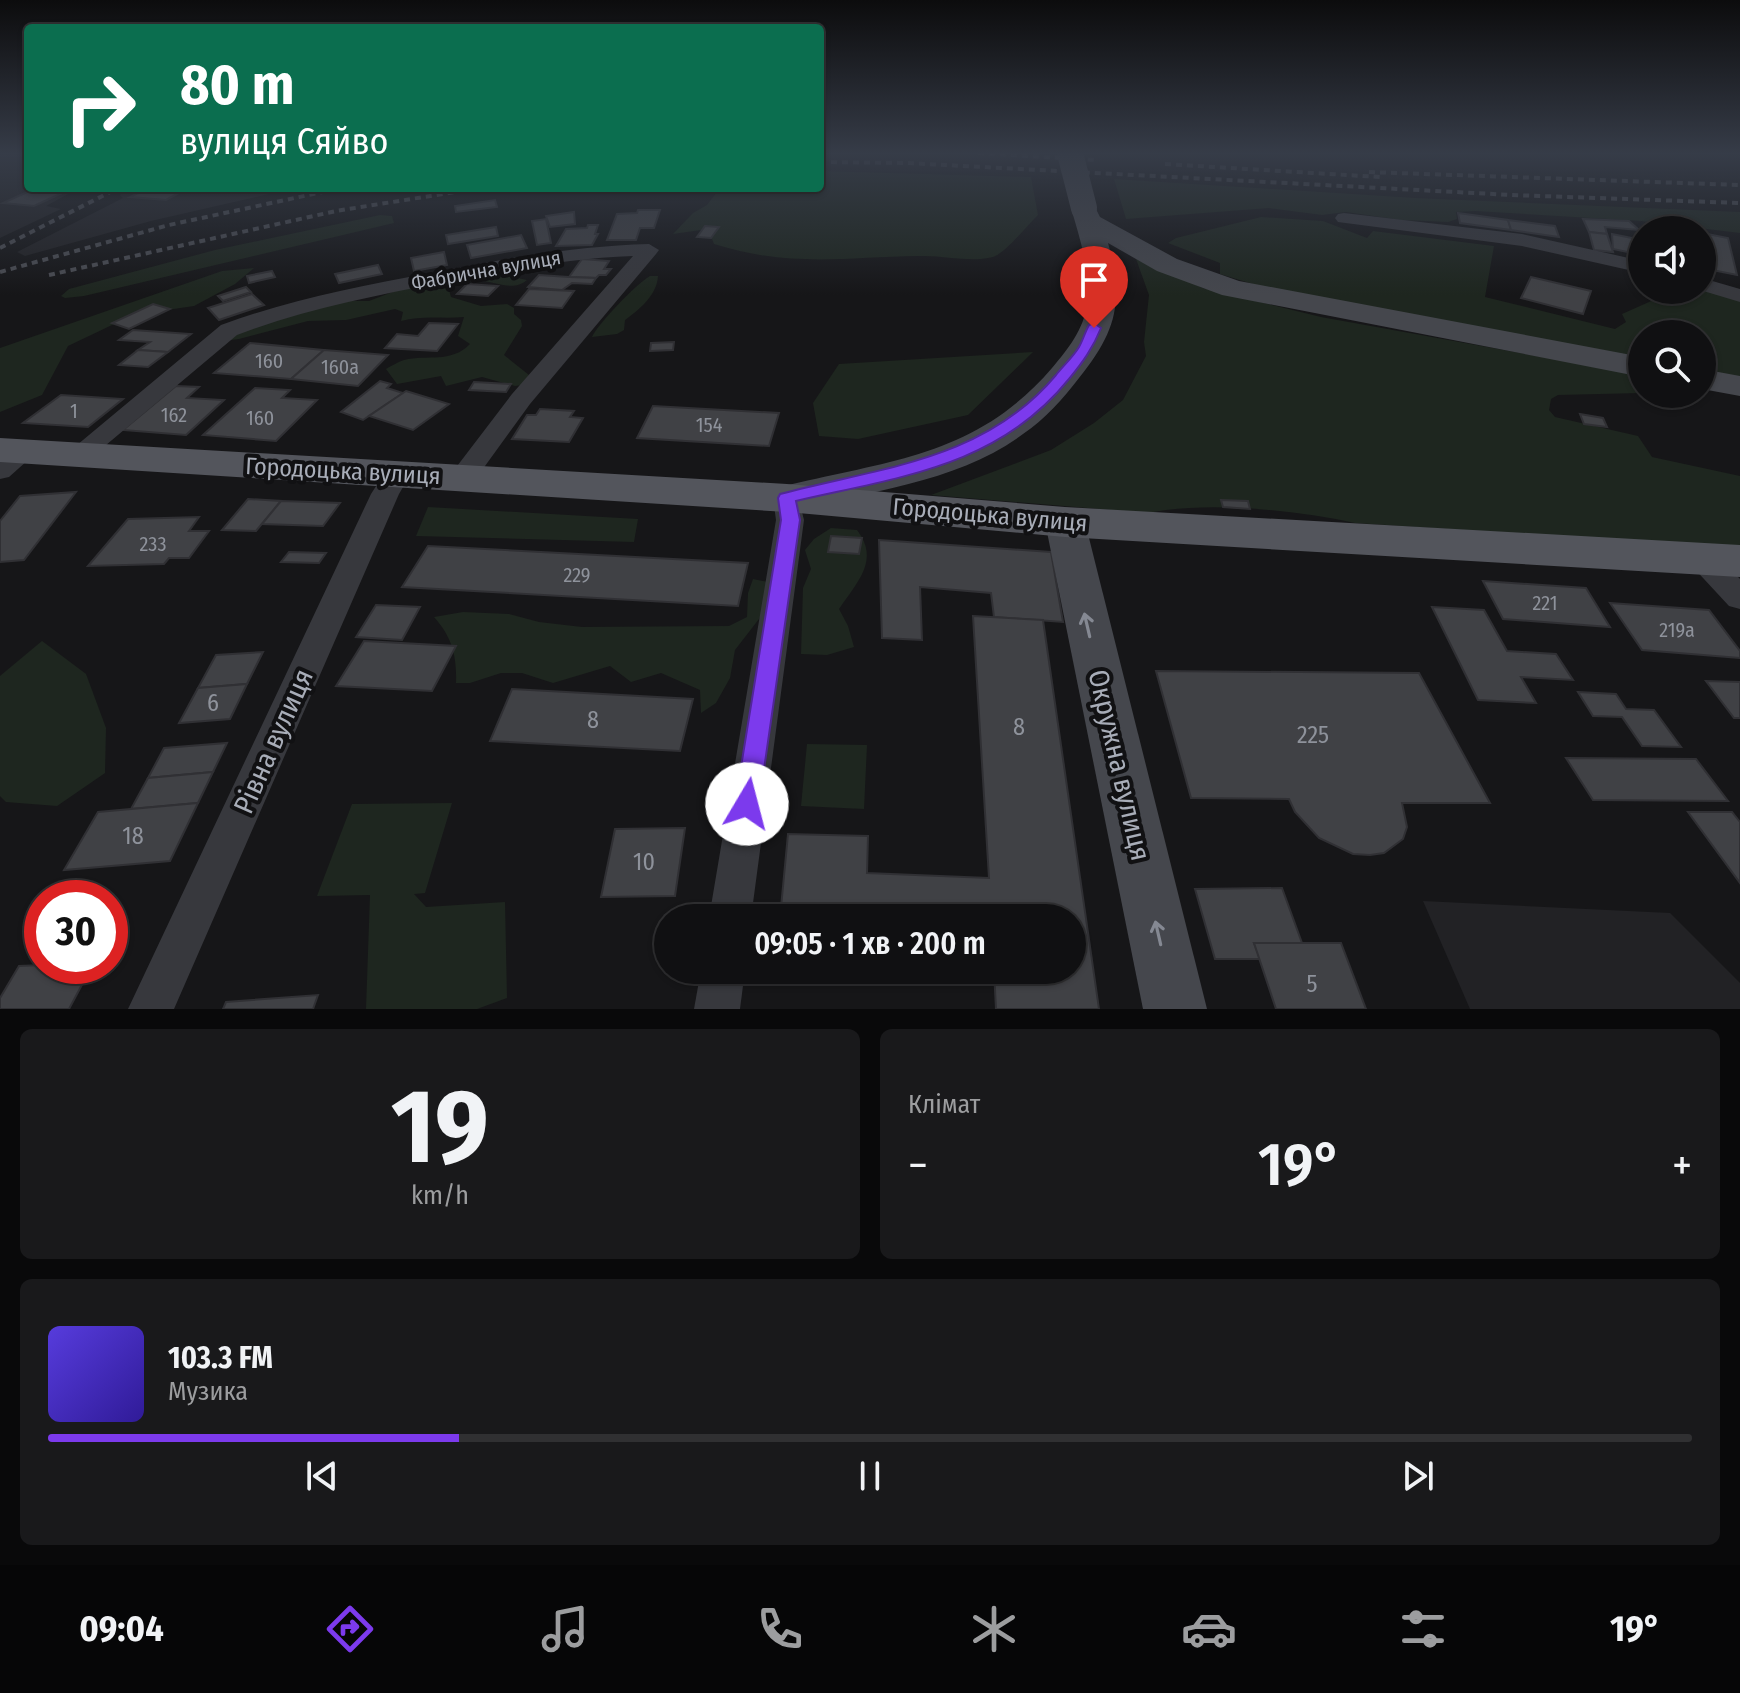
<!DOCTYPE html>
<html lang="uk">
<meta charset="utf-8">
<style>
:root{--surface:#101012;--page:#19191b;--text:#f1f3f6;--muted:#9c9d9f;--line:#303032;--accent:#7c3aed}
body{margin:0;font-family:"Fira Sans Condensed",sans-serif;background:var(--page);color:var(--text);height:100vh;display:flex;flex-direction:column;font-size:30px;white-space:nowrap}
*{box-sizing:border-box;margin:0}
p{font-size:26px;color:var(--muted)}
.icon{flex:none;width:44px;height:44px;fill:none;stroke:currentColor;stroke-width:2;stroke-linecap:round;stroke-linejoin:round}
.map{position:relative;height:1009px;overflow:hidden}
.sheet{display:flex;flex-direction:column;gap:20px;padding:20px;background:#09090a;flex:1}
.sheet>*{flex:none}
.hud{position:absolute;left:24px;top:24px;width:800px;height:168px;border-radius:8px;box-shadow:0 2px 6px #0004,0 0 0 2px var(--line);background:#0b6e4f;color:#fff;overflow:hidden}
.fabs{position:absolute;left:1628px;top:216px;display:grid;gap:16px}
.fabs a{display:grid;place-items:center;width:88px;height:88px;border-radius:50%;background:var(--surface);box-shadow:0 2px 6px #0004,0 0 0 2px var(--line);font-size:40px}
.speed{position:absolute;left:24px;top:880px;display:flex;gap:16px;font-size:40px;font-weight:700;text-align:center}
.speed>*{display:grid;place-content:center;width:104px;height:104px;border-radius:50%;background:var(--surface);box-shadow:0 2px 6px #0004,0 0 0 2px var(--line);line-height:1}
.speed .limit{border:12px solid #d22;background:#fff;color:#111}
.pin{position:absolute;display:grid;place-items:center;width:68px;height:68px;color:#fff;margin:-82px -34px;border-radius:50% 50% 50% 0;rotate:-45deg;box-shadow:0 0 8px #0007}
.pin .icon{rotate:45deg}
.me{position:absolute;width:88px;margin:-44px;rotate:8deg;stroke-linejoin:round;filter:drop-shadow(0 0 6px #0008)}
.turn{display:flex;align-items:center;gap:28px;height:168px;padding:0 24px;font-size:36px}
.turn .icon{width:104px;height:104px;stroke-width:2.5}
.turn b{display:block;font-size:56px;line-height:68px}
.big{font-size:60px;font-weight:600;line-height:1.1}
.sheet .card{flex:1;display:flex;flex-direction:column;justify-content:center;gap:12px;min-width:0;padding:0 28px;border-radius:12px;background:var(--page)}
.sheet .dial{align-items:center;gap:0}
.dial b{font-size:104px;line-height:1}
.song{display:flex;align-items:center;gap:24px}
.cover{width:96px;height:96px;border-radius:12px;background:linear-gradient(135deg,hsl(250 70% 55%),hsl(250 70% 35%))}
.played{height:8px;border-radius:4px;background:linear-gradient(90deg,var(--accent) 25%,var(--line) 25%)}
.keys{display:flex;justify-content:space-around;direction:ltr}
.heat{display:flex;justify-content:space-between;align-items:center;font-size:44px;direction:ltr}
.sheet .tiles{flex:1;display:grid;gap:20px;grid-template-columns:1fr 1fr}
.card:last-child{grid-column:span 2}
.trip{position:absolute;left:654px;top:904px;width:432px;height:80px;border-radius:40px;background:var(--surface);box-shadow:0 2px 6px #0004,0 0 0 2px var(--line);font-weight:600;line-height:80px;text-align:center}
.tab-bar{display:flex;height:128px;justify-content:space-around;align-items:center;background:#060607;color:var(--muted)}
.tab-bar .icon{width:56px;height:56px}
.tab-bar .current{color:var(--accent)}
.tab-bar b{font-size:36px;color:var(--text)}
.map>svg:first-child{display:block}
.built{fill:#222225}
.green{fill:#1e261f}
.building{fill:#404145;stroke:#303034;stroke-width:2}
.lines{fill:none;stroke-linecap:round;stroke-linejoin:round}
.minor{fill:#37383d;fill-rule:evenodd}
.secondary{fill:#45474d;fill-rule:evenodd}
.primary{fill:#53555c;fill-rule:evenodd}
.rail{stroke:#4a4c52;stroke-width:4;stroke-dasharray:6 5;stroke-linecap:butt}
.secondary-bridge{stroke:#45474d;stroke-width:26}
.oneway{stroke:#858993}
.route{fill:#7c3aed;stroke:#51269a;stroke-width:2}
.labels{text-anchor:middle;stroke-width:8;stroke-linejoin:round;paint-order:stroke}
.far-street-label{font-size:20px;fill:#a8adb8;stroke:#111113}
.number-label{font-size:20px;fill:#8e929b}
.street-label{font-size:24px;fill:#a8adb8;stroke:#111113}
.near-number-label{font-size:24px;fill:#8e929b}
.near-street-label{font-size:28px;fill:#a8adb8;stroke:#111113}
</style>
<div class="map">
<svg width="1740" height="1009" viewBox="0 0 1740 1009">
<rect width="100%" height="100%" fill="#161618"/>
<g class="built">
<polygon points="0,153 28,153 28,188 79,188 46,206 61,209 0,238"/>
<polygon points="129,188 295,188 151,221 25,256 17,252 123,198 120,195"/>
<polygon points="1423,901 1670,913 1740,983 1740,1009 1470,1009"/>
</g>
<g class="green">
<path d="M 820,171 L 1031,177 L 1038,215 C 1028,225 1005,253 993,257 C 969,263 944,255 920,256 C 844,257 790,268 714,244 L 708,229 L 673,234 L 693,213 L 707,205 L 717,192 L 724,188 L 820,188 Z"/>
<polygon points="1114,179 1416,198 1740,212 1740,233 1641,221 1475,211 1456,212 1457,219 1448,222 1401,220 1346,212 1322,215 1269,208 1126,219"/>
<polygon points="380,215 392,216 394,223 84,296 65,298 61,296 69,289 215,250"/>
<polygon points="1261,217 1323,221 1367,238 1373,231 1494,246 1485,297 1615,329 1626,322 1622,314 1667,294 1658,290 1702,290 1740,299 1740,377 1702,370 1702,334 1642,334 1642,359 1266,288 1220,274 1220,263 1168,243 1176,238"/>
<path d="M 1136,259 L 1203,288 L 1321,317 L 1625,372 L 1642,381 L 1642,393 L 1558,395 L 1551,399 L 1549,410 L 1555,417 L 1638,436 L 1652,457 L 1740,476 L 1740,548 L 1355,523 C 1296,510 1207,501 1148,513 L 931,495 L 1051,450 L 1094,423 L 1123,400 L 1146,356 L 1144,342 L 1149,295 Z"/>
<polygon points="254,268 235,284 194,306 133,315 68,346 42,395 0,412 0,348 222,271"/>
<path d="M 494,273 L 527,280 C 513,292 497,282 482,281 C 470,280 459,284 449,290 L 451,297 L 481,306 L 507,304 L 514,308 L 514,314 L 521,320 L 522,326 L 504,355 L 529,375 L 523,385 L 515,386 L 482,377 L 446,386 L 441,376 L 397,384 L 386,369 C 391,366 398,362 404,360 C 428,354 450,364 470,344 L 458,336 L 464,317 C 442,319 422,315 401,321 L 403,312 L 395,309 L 346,320 L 308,321 L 239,339 L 215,342 L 241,324 L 340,301 L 369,301 L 395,291 Z"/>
<path d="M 650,276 L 658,276 C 657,295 640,309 625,320 L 624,330 L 617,334 L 592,337 C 597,325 637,283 650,276 Z"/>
<polygon points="1033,352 968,415 858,439 819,436 813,403 839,364"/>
<polygon points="428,507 638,519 634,542 416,536"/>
<path d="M 831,528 L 857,530 C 880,560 858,581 839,609 L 848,626 L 854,647 L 827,655 L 801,654 L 803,588 L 811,569 L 805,550 L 814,539 Z"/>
<path d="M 753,579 L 768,582 L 772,602 L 735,650 L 730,678 L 716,703 L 701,713 L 700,690 L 661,673 L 631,682 L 610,666 L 553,683 L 522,673 L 501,673 L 470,683 L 456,683 C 457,656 452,637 434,617 L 463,612 L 509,614 L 539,622 L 582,627 L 729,626 L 747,617 L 748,593 Z"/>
<polygon points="42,641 86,674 106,728 105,773 57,806 6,802 0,796 0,676"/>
<polygon points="807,744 867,745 864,809 801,806"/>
<polygon points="452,803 425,893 414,894 426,907 505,902 507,998 477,1009 366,1009 370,895 317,896 352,804"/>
</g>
<g class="building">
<polygon points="36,188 73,188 34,206 3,203"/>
<polygon points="148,188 188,188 166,200 130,197"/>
<polygon points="495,200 497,207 456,212 455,206"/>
<polygon points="638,210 660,210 654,228 640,228 636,240 607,240 617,214 637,213"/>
<polygon points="574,212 575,224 550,227 546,216"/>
<polygon points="1458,213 1508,220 1511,230 1460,223"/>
<polygon points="546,219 551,243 537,245 532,221"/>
<polygon points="1583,219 1629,221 1639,230 1605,227 1607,234 1589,232"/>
<polygon points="1508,220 1555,226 1559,237 1511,230"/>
<polygon points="588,225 598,225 595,234 598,234 592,245 556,246 566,229 587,228"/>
<polygon points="705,226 719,227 711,238 697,237"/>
<polygon points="496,227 498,236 448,244 446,235"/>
<polygon points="1589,232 1607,234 1613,252 1594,250"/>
<polygon points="1702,233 1728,238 1737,275 1702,268"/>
<polygon points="1612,234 1642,240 1642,255 1613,249"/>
<polygon points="521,235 527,248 471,258 467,245"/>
<polygon points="444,252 447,265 414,271 411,258"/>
<polygon points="582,259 609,261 604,269 611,269 606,275 599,275 596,278 569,277"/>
<polygon points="378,265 382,274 339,283 335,274"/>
<polygon points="272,271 275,277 249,283 247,276"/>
<polygon points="539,275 569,277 596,278 592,284 572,283 562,290 528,287"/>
<polygon points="1531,277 1591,291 1583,314 1521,298"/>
<polygon points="467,284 498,286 488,296 457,294"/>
<polygon points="246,287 251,292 223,301 218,296"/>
<polygon points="529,289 574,291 562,308 516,305"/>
<polygon points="252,294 264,305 219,320 208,308"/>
<polygon points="153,304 170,309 129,329 112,323"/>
<polygon points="429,323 458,324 437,351 385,348 397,334 418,336"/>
<polygon points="133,330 191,334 168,352 138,350 150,342 119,340"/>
<polygon points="674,342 673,350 650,351 651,343"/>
<polygon points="250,343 324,350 291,379 214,373"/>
<polygon points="138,350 168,352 148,367 119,365"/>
<polygon points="324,350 388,355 358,386 291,379"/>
<polygon points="380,381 391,384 387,388 403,393 363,420 341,412"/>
<polygon points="474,382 511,384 506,392 469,390"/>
<polygon points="176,386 199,387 187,398 224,400 186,435 123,430"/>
<polygon points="255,388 290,390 282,398 317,400 276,441 203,435"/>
<polygon points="406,391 449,404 413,430 369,416"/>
<polygon points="61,395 123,399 88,427 23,423"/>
<polygon points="653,406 779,413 769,446 637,438"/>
<polygon points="540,409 574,411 570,417 583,418 569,442 512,439 527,415 536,415"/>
<polygon points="1580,414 1603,418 1607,427 1584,424"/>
<polygon points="76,492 24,560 0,562 0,521 20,496"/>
<polygon points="248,499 281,501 256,531 222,530"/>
<polygon points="1221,500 1248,501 1250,509 1223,507"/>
<polygon points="281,501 340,503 323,526 262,524"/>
<polygon points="199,517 189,531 209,531 189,558 169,558 164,564 88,566 128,519"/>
<polygon points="831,536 862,538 859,554 828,552"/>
<polygon points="879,540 1051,552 1063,622 994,617 991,593 920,587 922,640 882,638"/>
<polygon points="428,546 748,563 738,606 402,587"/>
<polygon points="289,552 326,553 319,563 281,562"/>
<polygon points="1483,581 1586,588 1610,627 1503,619"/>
<polygon points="1610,603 1709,610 1740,651 1740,658 1642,650"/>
<polygon points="376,605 420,607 402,640 356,637"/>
<polygon points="1432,607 1484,610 1507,651 1556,654 1573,680 1521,677 1536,703 1478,700"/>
<polygon points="973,616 1043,620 1099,1009 996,1009 994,970 986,970 1072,970 1072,918 780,918 788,834 868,836 867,873 989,878"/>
<polygon points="364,641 456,646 432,691 336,686"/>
<polygon points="263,652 247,684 198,688 216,655"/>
<polygon points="1156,671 1419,673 1490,803 1402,803 1407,827 1403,839 1384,853 1370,855 1353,854 1319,838 1295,812 1289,799 1191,798"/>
<polygon points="1706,681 1740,682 1740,718 1734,718"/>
<polygon points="247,684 230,719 179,723 198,688"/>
<polygon points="512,689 693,699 680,751 490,741"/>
<polygon points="1578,692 1616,694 1626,709 1654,710 1681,747 1642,746 1622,717 1593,716"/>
<polygon points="227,743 213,772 148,778 164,748"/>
<polygon points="1566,758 1696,759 1728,801 1593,800"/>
<polygon points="213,772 198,803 131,809 148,778"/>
<polygon points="198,803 170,861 64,870 98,812"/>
<polygon points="1688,812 1732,812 1740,822 1740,883"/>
<polygon points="685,828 675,896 601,897 615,829"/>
<polygon points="1282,888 1302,943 1254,943 1260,959 1215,959 1195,889"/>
<polygon points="1254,943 1341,943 1366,1009 1276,1009"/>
<polygon points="42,965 92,966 69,1009 0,1009 0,998 19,966"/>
<polygon points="318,995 313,1009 223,1009 226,1002"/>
</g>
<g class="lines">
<g class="minor">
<polygon points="1344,213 1522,234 1642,261 1642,273 1522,246 1338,222 1335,218 1338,214"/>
<path d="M 649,244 L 659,250 L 656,254 L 530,404 L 472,484 L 462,486 L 452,484 L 448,478 L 512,394 L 633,256 C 570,258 507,270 445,282 C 374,296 304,309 237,335 L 87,461 L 69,461 L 65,455 L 221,325 C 289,300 359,286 430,273 C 503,259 575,246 649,244 Z"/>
<polygon points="1702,278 1740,289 1740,302 1700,290"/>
<polygon points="24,444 33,446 37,452 9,477 0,479 0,458 15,446"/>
<polygon points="397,467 407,469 410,475 399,494 174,1009 128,1009 371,494 387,469"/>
<polygon points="787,489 797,492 804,520 751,918 709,918 776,520 773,498 777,492"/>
<polygon points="1702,548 1713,551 1740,579 1740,609 1729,606 1691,565 1687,558 1691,551"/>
<polygon points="701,970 745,970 740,1009 694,1009"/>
</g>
<g class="secondary">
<path d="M 1084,200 L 1093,203 L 1100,217 L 1177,259 L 1239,281 L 1642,357 L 1642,377 L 1222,295 L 1157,271 L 1108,243 C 1124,301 1117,331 1079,378 C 1063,399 1045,419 1023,434 C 958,483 864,492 787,511 L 773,507 L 767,498 L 773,489 C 883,460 973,460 1052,368 C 1068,349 1084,329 1087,304 C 1091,272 1080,239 1071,208 L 1075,203 Z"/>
<polygon points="1702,369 1740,376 1740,396 1702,389"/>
<polygon points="1065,509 1079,513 1085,522 1207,1009 1143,1009 1045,522 1051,513"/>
</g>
<polygon class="primary" points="0,438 787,484 1065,507 1740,545 1740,577 1065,537 787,512 0,462"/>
<g class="rail">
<polyline points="978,153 1096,160"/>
<polyline points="820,162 908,163 1512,195 1740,203"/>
<polyline points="1165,164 1380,177"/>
<polyline points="1369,172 1740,185"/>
<polyline points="0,248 118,188"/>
<polyline points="0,272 169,225 341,188"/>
<polyline points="49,275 336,211 480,188"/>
</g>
<polyline class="secondary-bridge" points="1070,153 1084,208"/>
</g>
<defs><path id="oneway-shaft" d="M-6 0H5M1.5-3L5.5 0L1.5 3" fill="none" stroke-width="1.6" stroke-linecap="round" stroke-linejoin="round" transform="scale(2)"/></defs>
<g class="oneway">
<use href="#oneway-shaft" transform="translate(1087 625) rotate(-103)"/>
<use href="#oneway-shaft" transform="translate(1158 933) rotate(-103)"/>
</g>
<linearGradient id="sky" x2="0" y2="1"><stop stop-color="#0c0c0d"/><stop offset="0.52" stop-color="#363c48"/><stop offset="1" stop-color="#363c48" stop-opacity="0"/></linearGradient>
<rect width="1740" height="295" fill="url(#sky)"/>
<path class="route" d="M 1094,323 L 1101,328 C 1093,348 1083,362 1069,379 C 998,467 899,477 796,501 L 800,520 L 759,804 L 756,812 L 747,815 L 738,812 L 735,804 L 781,520 L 778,498 L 780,494 C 881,467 984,461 1056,375 C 1063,366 1073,357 1079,347 C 1083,340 1085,332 1089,325 Z"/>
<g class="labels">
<g class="far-street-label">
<text transform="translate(486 270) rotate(-10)" y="7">Фабрична вулиця</text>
</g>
<g class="number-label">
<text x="269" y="368">160</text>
<text x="340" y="374">160а</text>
<text x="74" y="418">1</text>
<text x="174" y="422">162</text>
<text x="260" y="425">160</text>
<text x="709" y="432">154</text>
<text x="153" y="551">233</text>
<text x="577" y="582">229</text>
<text x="1545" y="610">221</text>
<text x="1677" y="637">219а</text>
</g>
<g class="street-label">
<text transform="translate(343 471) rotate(3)" y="8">Городоцька вулиця</text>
<text transform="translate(990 515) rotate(5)" y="8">Городоцька вулиця</text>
</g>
<g class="near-number-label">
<text x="213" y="711">6</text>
<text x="593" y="728">8</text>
<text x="1019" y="735">8</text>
<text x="1313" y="743">225</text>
<text x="133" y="844">18</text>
<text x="644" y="870">10</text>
<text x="1312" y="992">5</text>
</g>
<g class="near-street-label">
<text transform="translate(273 741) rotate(-66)" y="10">Рівна вулиця</text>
<text transform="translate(1120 765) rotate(77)" y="10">Окружна вулиця</text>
</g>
</g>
</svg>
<div class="fabs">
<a><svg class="icon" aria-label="sound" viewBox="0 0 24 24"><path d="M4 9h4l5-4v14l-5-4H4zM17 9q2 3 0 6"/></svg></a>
<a><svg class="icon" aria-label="search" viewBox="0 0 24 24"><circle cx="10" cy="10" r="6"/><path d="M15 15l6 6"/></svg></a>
</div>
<div class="speed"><div class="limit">30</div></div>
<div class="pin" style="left:1094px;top:328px;background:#d93025"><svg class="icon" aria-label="arrive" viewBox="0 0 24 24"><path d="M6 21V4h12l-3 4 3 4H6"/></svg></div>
<svg class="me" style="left:747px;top:804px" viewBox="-20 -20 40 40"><circle r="19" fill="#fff"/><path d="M0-13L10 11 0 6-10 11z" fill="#7c3aed"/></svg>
<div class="trip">09:05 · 1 хв · 200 m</div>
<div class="hud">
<div class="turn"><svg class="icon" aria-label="right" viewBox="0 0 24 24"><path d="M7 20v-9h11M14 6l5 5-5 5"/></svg><div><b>80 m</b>вулиця Сяйво</div></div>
</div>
</div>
<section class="sheet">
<div class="tiles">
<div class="card dial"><b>19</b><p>km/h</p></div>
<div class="card"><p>Клімат</p>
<div class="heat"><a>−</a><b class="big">19°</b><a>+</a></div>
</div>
<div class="card">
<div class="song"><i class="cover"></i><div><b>103.3 FM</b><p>Музика</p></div></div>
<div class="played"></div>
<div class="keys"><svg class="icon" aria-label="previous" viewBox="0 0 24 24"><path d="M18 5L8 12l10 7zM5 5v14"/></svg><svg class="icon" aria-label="pause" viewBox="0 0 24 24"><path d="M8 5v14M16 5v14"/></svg><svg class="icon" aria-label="next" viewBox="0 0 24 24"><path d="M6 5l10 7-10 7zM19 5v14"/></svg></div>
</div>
</div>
</section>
<nav class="tab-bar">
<b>09:04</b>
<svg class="icon current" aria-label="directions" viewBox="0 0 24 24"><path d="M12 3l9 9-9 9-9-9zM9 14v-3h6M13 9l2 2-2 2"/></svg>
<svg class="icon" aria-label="music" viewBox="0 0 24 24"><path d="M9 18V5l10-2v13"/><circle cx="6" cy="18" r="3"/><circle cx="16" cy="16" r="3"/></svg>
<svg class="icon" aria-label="phone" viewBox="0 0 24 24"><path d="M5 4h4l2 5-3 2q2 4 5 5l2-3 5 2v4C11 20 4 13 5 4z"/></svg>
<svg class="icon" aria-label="climate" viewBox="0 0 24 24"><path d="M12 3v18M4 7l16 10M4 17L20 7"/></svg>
<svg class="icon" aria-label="car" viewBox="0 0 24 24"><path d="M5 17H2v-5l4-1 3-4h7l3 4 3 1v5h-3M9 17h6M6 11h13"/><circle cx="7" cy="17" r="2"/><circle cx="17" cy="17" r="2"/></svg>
<svg class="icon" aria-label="filters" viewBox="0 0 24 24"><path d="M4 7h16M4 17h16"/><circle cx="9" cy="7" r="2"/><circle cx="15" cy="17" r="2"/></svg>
<b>19°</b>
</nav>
